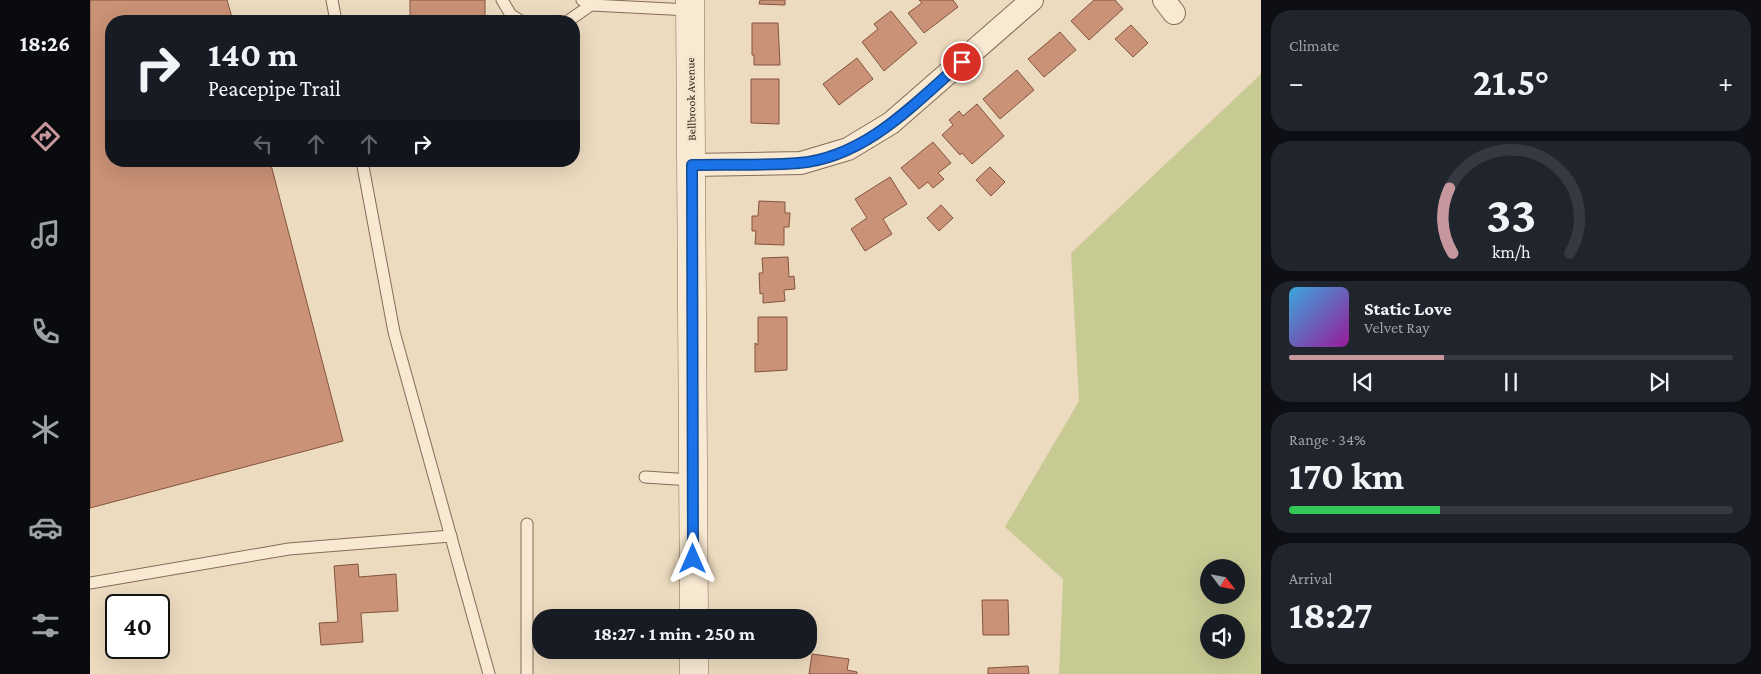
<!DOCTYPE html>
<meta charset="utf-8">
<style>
:root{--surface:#171b24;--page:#20242c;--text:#f1f3f6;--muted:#9ea1a6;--line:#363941;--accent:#c6989e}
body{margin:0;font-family:"Crimson Pro",serif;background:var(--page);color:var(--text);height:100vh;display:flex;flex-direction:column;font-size:19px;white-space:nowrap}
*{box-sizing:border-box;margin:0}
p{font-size:16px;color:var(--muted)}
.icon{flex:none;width:28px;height:28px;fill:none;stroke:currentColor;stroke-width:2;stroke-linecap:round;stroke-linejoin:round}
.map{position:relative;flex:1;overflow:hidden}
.side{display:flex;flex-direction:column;gap:10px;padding:10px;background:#0d0f14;width:500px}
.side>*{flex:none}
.guide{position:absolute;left:15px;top:15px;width:475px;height:152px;border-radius:20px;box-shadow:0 5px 20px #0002;background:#171b24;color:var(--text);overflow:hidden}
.needle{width:32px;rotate:122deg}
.fabs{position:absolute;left:1110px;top:559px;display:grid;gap:10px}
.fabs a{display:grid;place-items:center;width:45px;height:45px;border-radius:50%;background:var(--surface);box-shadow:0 5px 20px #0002;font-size:25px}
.speed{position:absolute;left:15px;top:594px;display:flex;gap:10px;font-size:25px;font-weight:700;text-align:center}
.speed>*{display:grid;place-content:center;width:65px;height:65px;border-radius:50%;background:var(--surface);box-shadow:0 5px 20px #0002;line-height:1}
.speed .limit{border:2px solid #111;border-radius:8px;background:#fff;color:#111}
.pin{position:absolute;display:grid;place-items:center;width:42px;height:42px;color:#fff;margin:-21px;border:2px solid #fff;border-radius:50%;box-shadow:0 1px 5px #0007}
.me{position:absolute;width:55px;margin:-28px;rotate:0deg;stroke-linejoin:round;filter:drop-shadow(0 0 4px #0008)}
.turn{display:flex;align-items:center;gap:18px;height:105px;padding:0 20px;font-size:22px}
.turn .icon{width:65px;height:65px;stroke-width:2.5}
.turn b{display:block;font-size:35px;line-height:42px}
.lanes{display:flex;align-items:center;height:48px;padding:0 20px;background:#0003;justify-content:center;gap:25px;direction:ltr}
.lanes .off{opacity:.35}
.big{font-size:38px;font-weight:700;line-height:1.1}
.side .card{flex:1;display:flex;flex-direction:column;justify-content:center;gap:8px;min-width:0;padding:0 18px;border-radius:20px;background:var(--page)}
.side .dial{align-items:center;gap:0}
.dial svg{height:130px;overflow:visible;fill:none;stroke:var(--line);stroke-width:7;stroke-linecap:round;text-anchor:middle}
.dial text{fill:var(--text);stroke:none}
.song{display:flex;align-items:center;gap:15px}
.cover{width:60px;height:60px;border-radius:8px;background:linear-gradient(135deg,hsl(200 70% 55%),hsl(300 70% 35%))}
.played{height:5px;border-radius:2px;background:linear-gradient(90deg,var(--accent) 35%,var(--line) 35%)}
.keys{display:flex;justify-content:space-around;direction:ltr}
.heat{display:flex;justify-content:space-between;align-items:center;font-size:28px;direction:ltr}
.charge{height:8px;border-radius:4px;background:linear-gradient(90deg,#34c759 34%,var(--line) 0)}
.trip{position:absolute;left:442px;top:609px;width:285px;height:50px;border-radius:20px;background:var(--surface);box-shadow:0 5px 20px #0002;font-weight:700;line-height:50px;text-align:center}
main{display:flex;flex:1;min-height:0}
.dock{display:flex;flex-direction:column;width:90px;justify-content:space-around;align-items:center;background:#090b0e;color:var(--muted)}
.dock .icon{width:35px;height:35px}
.dock .current{color:var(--accent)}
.dock b{font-size:22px;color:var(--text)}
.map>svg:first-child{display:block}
.green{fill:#c8ca94;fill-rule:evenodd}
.building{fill:#ca9276;stroke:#83543e}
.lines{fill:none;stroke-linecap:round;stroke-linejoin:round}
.service-casing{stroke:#856c58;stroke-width:13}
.minor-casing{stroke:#856c58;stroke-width:24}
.tertiary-casing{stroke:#856c58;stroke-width:29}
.service{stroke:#f8e9d2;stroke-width:11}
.minor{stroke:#f8e9d2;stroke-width:22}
.tertiary{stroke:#f8e9d2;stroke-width:28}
.route-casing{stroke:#114b97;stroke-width:12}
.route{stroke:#1a73e8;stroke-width:9}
.labels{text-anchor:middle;stroke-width:5;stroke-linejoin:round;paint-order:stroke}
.street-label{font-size:12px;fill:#34261c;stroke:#f4e6ce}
</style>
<main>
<nav class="dock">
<b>18:26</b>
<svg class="icon current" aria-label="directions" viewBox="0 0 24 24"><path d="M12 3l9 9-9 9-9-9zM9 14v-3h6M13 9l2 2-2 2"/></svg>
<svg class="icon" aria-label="music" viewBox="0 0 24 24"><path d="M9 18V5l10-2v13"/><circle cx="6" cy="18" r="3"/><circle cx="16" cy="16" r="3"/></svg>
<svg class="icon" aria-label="phone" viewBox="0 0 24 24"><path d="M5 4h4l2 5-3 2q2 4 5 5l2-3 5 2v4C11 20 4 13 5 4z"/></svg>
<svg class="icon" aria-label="climate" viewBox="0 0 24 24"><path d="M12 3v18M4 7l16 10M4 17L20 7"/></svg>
<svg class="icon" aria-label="car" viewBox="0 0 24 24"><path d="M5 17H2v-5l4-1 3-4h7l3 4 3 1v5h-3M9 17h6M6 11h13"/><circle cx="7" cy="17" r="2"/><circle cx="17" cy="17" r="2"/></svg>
<svg class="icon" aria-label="filters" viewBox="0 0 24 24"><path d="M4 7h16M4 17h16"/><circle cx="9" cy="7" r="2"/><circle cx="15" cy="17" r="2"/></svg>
</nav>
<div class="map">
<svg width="1171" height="674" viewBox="0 0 1171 674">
<rect width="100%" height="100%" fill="#ecdbbf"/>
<path class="green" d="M 1171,74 L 1171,674 L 969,674 L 973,579 L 915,527 L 989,401 L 981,253 ZM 1119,568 L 1146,568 L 1146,595 L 1119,595 ZM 1119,622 L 1146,622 L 1146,650 L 1119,650 Z"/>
<g class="building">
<polygon points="0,0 137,0 143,21 21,21 21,161 180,161 253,441 0,508"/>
<rect x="320" y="0" width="75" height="21"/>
<polygon points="670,0 695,0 695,5 669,4"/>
<polygon points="829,0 863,0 868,7 834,33 818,13 832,3"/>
<polygon points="1004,0 1025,0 1033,9 999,40 981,21"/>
<polygon points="801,11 827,43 794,71 772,42 788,29 784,24"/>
<polygon points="662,23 688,23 690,65 664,65 664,55 662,55"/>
<polygon points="1041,25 1058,43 1043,57 1025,39"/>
<polygon points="970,32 986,50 954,77 938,59"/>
<polygon points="767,58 783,79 749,105 733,84"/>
<polygon points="927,70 944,90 910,119 893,99"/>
<polygon points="661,79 689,79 689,124 661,123"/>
<polygon points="887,104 914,136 882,164 872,153 870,155 852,135 863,125 859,120 869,111 873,116"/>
<polygon points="843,142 861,163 848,173 854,179 843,188 838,182 829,189 811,168"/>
<polygon points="900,167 915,182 901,196 886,180"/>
<polygon points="800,177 817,204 793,219 802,234 775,251 761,229 777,218 765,199"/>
<polygon points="669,201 695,202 695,213 700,213 699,227 694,227 694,245 665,244 666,231 662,231 662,216 668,216"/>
<polygon points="851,205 863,218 849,231 837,218"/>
<polygon points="698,257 699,277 704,276 705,289 694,290 695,301 673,303 673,293 670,294 669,273 673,273 672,258"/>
<polygon points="668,317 697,317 697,370 665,372 665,343 668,345"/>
<polygon points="268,564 269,577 306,574 308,611 271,613 273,642 231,645 229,623 248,622 244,566"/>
<polygon points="892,600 918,600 919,635 893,635"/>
<polygon points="722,654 759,659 757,670 767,672 767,674 719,674"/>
<polygon points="938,666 939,674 898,674 898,668"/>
</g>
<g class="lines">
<defs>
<g id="service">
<polyline points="242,0 246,21"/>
<polyline points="412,0 421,15 431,21"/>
<polyline points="492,0 501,5 600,10"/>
<polyline points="478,21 501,5"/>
<polyline points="272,161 304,332 399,674"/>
<polyline points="555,477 602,480"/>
<polyline points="0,583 199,549 361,536"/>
<polyline points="437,674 437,524"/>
</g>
<g id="minor">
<polyline points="1074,0 1084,13"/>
<polyline points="602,165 711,163 758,149 801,123 942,0"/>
</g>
<g id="tertiary">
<polyline points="600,0 604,618"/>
<polyline points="604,650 604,674"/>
</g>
</defs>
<use href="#service" class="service-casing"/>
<use href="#minor" class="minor-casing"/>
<use href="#tertiary" class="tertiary-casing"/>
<use href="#service" class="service"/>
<use href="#minor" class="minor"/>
<use href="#tertiary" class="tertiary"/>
</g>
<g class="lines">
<defs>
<path id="route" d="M 603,559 L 602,165 C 638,164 674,166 709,163 C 776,157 825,103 872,62"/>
</defs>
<use href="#route" class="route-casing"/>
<use href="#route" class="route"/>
</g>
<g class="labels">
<g class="street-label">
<text transform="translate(601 99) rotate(-91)" y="4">Bellbrook Avenue</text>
</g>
</g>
</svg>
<div class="fabs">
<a><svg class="needle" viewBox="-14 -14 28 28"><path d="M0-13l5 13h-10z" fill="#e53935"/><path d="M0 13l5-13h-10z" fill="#9ea1a6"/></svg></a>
<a><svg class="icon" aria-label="sound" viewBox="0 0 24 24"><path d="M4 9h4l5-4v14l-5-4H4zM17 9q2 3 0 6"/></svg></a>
</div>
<div class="speed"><div class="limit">40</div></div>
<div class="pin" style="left:872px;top:62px;background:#d93025"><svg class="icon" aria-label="arrive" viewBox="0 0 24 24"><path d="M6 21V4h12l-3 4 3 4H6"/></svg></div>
<svg class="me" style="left:603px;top:559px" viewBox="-20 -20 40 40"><path d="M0-17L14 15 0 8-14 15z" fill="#1a73e8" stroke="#fff" stroke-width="4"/></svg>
<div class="trip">18:27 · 1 min · 250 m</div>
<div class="guide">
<div class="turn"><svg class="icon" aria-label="right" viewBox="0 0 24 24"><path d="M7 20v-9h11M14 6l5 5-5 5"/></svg><div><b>140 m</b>Peacepipe Trail</div></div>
<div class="lanes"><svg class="icon off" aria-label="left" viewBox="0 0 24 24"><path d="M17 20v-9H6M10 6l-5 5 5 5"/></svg><svg class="icon off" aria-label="ahead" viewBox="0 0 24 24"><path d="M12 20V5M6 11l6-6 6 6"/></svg><svg class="icon off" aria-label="ahead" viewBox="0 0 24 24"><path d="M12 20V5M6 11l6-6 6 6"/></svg><svg class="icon" aria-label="right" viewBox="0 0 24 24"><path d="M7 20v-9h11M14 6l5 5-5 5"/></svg></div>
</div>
</div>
<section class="side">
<div class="card"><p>Climate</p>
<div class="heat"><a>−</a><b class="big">21.5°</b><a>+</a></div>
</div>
<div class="card dial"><svg viewBox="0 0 100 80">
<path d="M14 69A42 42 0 1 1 86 69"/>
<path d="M14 69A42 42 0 0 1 12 29" stroke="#c6989e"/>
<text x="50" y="56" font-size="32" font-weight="700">33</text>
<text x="50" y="72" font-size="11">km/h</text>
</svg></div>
<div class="card">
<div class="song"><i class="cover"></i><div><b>Static Love</b><p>Velvet Ray</p></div></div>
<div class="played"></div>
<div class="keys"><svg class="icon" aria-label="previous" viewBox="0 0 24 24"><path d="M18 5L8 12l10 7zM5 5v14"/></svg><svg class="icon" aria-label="pause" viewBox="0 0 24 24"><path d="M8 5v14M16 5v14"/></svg><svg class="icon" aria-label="next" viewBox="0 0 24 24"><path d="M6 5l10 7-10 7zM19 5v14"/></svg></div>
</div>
<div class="card"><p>Range · 34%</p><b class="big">170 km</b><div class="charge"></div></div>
<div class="card"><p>Arrival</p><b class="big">18:27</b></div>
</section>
</main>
